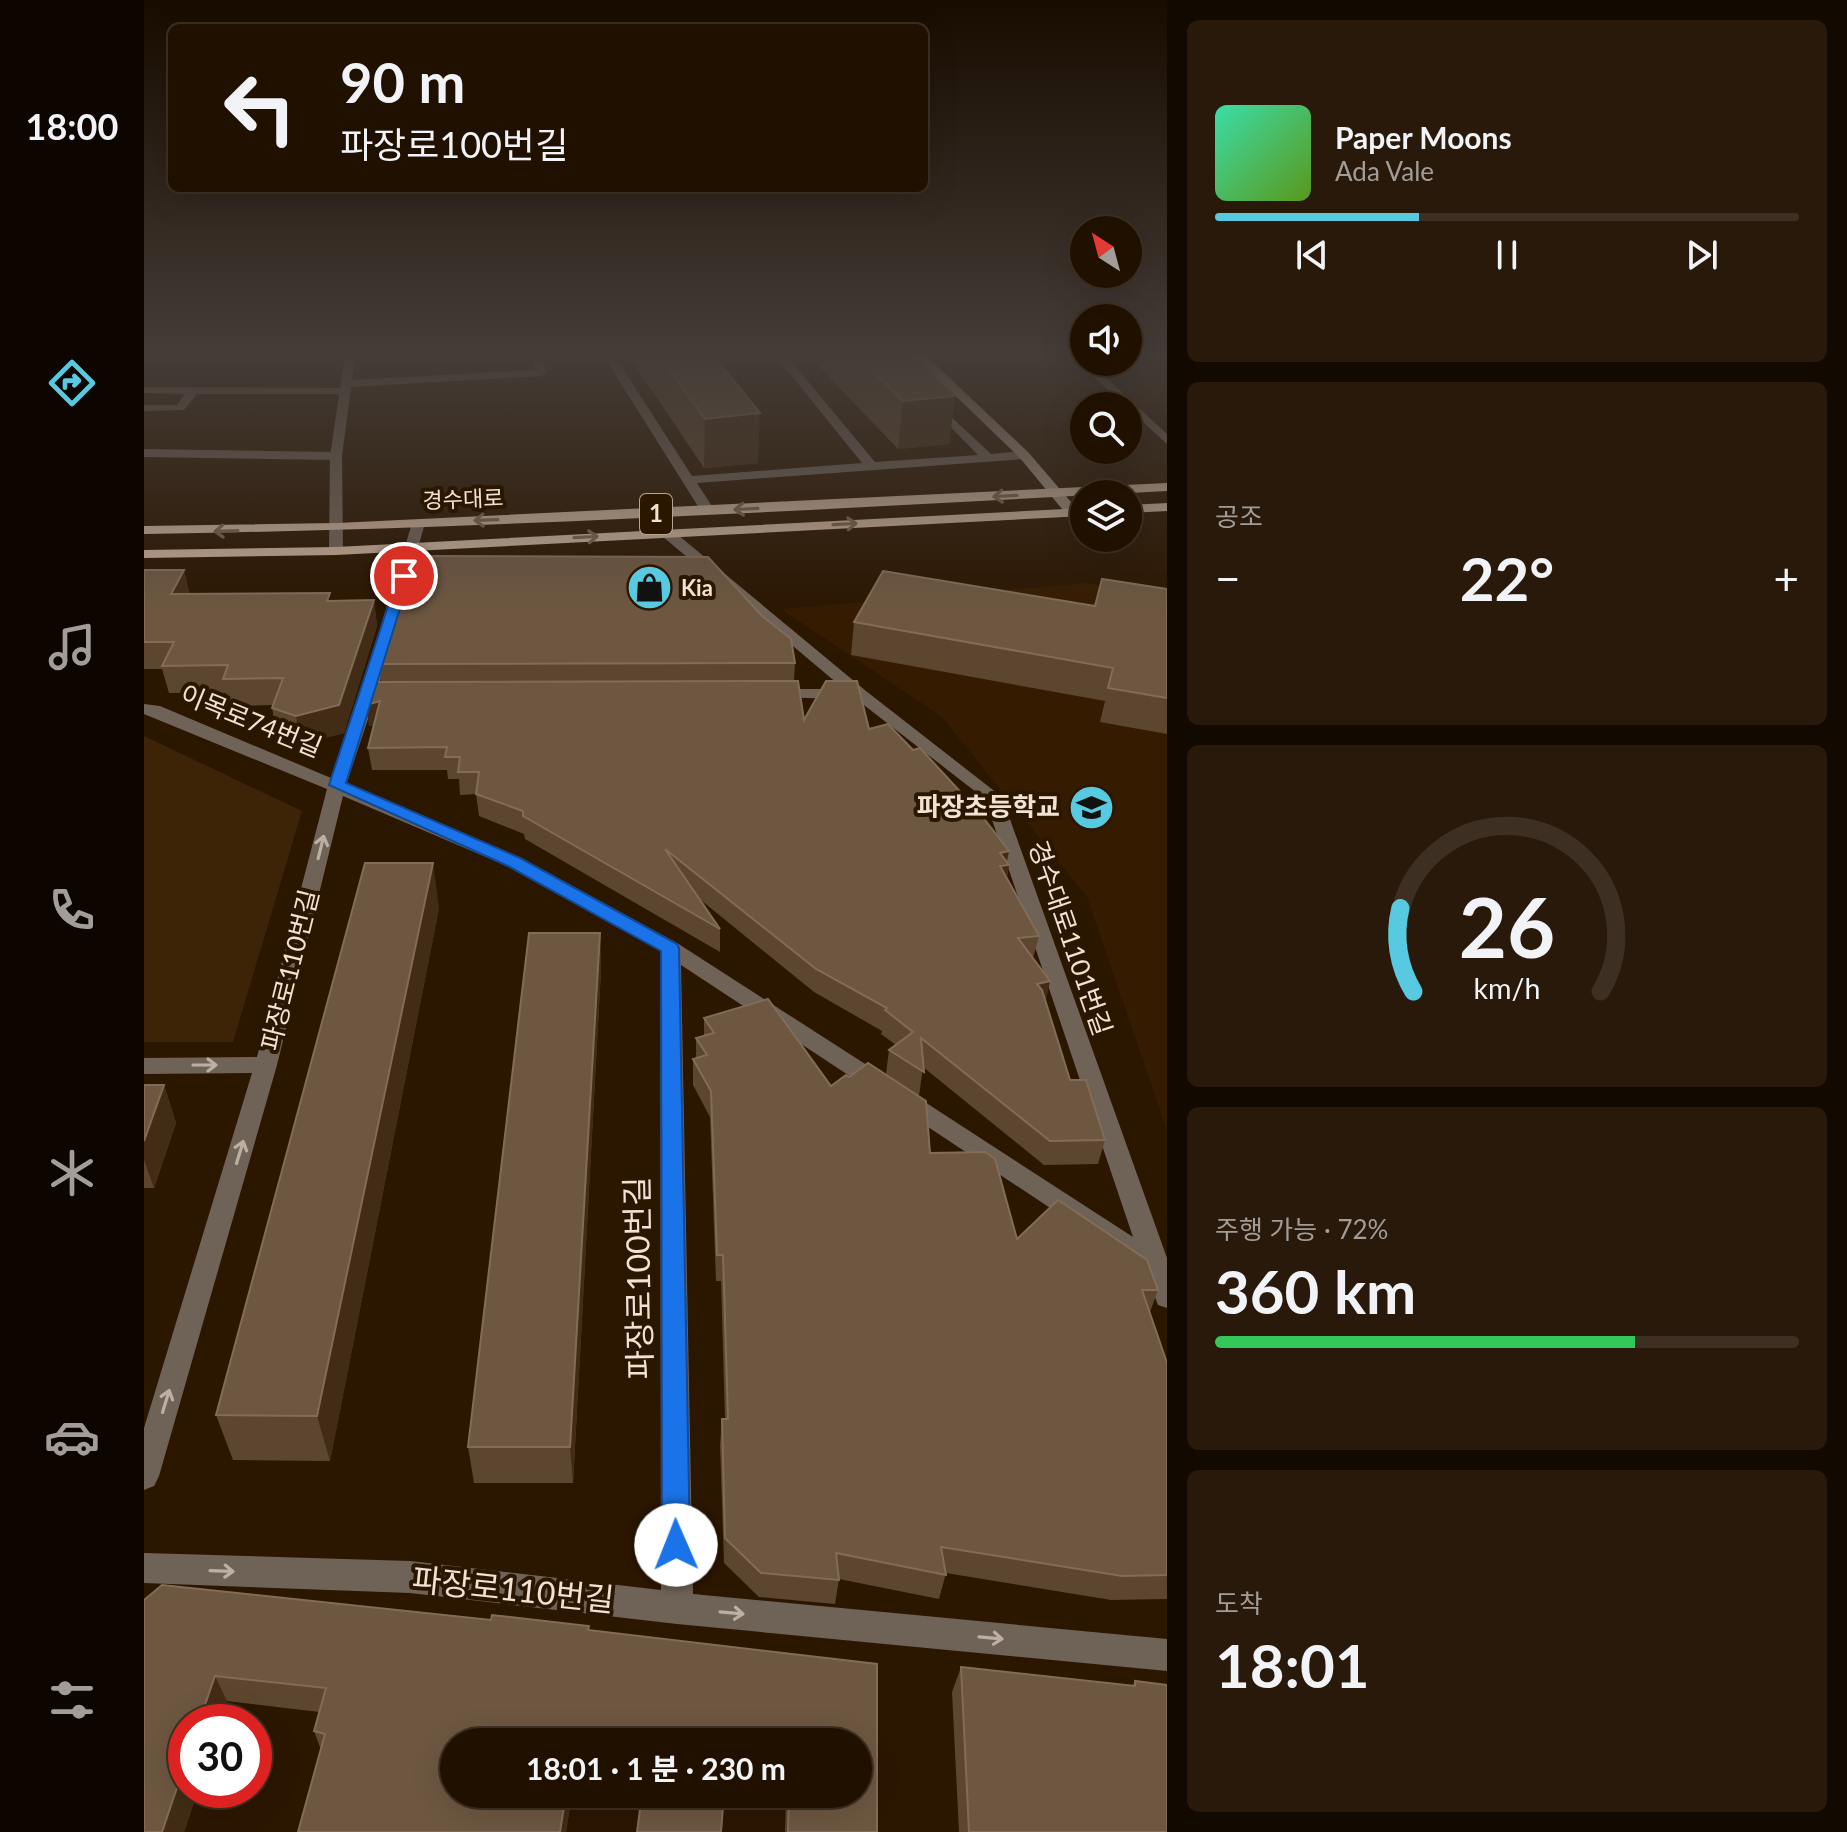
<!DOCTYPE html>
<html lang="ko">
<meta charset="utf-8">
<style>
:root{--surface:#201000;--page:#28190a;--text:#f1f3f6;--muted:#a29d99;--line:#3d3022;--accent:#57c9e1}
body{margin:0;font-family:Lato,"Noto Sans KR",sans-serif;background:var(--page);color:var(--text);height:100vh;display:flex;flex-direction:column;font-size:30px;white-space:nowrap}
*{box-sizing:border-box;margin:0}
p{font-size:26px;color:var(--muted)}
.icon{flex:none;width:44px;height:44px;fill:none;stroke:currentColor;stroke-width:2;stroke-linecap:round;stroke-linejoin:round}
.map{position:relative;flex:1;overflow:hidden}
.panel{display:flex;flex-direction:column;gap:20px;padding:20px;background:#120900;width:680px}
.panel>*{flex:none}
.banner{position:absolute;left:24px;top:24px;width:760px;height:168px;border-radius:12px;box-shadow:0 8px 32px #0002,0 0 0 2px var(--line);background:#201000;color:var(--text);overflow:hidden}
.needle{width:52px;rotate:324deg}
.controls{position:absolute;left:926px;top:216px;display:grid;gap:16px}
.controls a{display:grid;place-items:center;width:72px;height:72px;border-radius:50%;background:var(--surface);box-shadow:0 8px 32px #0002,0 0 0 2px var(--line);font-size:40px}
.speed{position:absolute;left:24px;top:1704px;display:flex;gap:16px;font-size:40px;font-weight:700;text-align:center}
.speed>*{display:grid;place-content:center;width:104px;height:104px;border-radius:50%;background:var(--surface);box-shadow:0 8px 32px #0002,0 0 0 2px var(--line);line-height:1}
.speed .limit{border:12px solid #d22;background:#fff;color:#111}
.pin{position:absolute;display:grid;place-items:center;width:68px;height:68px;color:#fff;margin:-34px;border:4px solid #fff;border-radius:50%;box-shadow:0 2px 8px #0007}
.me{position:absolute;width:88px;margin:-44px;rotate:359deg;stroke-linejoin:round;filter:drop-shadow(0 0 6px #0008)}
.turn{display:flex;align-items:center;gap:28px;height:168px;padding:0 40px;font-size:36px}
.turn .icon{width:104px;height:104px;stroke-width:2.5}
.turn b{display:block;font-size:56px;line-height:68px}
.big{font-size:60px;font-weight:700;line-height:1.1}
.panel .tile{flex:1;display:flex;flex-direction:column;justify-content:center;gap:12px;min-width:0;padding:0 28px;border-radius:12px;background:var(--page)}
.panel .dial{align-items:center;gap:0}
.dial svg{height:208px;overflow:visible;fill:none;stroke:var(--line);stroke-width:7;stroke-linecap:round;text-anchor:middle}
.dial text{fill:var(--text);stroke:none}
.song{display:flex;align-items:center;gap:24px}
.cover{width:96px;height:96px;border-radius:12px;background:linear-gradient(135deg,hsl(160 70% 55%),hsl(90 70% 35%))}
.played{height:8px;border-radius:4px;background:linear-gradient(90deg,var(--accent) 35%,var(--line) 35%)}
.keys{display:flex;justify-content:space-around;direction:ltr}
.heat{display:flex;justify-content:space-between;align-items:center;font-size:44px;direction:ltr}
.charge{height:12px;border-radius:6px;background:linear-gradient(90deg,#34c759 72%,var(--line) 0)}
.trip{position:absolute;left:296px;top:1728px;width:432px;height:80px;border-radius:40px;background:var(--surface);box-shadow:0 8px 32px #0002,0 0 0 2px var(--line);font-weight:700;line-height:80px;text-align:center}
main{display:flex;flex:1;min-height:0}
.tabs{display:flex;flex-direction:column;width:144px;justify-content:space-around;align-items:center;background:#0d0600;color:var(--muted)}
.tabs .icon{width:56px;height:56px}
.tabs .selected{color:var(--accent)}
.tabs b{font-size:36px;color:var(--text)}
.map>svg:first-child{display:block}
.built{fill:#351b00}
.green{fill:#3d2407}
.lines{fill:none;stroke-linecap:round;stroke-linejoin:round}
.lane{fill:#6f6358;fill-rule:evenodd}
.street{fill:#6f6358;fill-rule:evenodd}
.secondary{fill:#9f8c7b;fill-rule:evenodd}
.primary{fill:#c4ac95;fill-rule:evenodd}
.wall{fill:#5d462f}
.shaded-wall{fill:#422c15}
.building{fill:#6d5741;stroke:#826c58;stroke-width:2}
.oneway{stroke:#78614a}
.oneway2{stroke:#bdafa2}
.route{fill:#1a73e8;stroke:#114b97;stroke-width:2}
.labels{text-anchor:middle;stroke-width:8;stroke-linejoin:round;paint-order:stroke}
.far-street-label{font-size:22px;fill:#f1e2d4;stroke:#2b1600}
.far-poi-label{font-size:22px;font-weight:bold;fill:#f1e2d4;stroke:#2b1600;text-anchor:start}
.shield{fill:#2b1600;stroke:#b6a594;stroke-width:2}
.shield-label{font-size:24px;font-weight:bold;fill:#f1e2d4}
.street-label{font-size:26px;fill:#f1e2d4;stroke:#2b1600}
.poi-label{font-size:26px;font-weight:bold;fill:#f1e2d4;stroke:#2b1600;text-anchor:end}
.near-street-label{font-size:32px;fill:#f1e2d4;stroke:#2b1600}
</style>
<main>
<nav class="tabs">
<b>18:00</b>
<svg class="icon selected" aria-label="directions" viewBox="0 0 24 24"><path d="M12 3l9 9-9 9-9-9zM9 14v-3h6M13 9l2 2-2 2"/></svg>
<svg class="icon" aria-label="music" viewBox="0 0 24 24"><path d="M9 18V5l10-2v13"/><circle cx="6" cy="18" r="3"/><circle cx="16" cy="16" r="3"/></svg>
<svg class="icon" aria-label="phone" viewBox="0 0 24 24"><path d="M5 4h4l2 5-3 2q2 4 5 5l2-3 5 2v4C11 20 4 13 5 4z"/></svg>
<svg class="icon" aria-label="climate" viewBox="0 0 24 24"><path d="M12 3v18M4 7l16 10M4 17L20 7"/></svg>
<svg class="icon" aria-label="car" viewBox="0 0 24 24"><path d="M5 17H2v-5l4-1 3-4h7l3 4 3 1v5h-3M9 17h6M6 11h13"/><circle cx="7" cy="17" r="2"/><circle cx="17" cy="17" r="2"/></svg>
<svg class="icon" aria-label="filters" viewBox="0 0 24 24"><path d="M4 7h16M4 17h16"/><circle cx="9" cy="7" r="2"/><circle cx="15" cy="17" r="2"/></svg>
</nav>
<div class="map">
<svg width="1023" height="1832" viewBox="0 0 1023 1832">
<rect width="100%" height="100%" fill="#2b1600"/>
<polygon class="built" points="943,583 1023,597 1023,1131 943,897 798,717 637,609"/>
<polygon class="green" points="0,736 158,811 89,1042 0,1042"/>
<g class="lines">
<g class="lane">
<polygon points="459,355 470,355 548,476 718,463 631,355 642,355 731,462 834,455 785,405 785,401 789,400 847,454 880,451 886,455 880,459 553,483 571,511 564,515 557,511"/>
<polygon points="0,387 202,388 208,391 202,394 53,394 40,410 0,411 0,405 33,405 41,394 0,393"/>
<polygon points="0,449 192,452 198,456 192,460 0,457"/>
</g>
<g class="street">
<polygon points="201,355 211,355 208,380 391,370 387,355 397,355 402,373 397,376 207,387 198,456 199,551 192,555 185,551 186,456"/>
<polygon points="926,355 938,355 940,362 945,362 1023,434 1023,444"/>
<polygon points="269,520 281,523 232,695 202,785 377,858 533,943 743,1078 746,1084 743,1090 735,1092 727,1090 537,965 549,1594 1023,1639 1023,1671 533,1624 266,1593 0,1583 0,1553 266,1561 517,1590 516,951 363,866 199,796 133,1065 15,1476 10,1486 0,1490 0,1428 108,1073 0,1074 0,1058 113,1057 183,789 0,714 0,704 16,706 187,778 216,695"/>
<polygon points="518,530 528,530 722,691 858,797 1023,1258 1023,1308 1014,1305 1001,1271 754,1107 750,1101 754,1095 762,1092 770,1095 989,1237 841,799 707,695 700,699 626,697 624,694 632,689 700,689 518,536"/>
</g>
<polygon class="secondary" points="769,355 781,355 884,452 933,509 933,515 923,515 876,458"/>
<g class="primary">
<path d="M 1023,483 L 1023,491 C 684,509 341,529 0,534 L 0,526 L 193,523 Z"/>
<polygon points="1023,503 1023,511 984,513 984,505"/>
<polygon points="940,508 940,516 192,555 0,558 0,550 192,547"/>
</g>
</g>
<g class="wall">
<polygon points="484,355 569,355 614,463 560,468"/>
<polygon points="664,355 766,355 811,396 805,444 754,449"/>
<polygon points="0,570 40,570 45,594 187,601 230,600 233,626 200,733 157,744 133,735 128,708 129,705 85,706 82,693 25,693 18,669 0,669"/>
<polygon points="1023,589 1023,734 956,722 961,701 707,655 710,622 951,606"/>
<polygon points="651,663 650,681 660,720 725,729 865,851 863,861 865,865 863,878 895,936 889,958 926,1080 961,1140 954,1164 900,1165 779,1067 775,1096 742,1074 745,1050 752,1045 737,1034 738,1031 670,992 558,901 576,929 576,952 381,839 380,834 335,816 332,794 316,795 315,779 304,779 303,770 228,770 224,748 230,725 225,726 237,681 235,664"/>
<polygon points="295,908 186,1461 89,1460 72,1415"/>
<polygon points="456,933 457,970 429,1483 330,1483 324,1447"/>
<polygon points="560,1018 687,1086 786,1153 873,1239 1014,1290 1006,1312 1023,1363 1023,1599 967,1600 802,1573 795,1599 695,1579 691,1604 615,1597 580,1563 576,1445 578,1419 581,1419 577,1281 572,1281 566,1117 549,1085 549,1059 552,1058 552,1038 560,1036"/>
<polygon points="0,1085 20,1085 32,1123 10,1188 0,1188"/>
<polygon points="18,1585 347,1620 348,1615 445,1626 445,1630 733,1664 733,1832 641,1832 642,1794 714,1794 714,1742 310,1742 310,1794 580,1794 577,1832 493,1832 496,1808 427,1800 422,1832 154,1832 177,1750 170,1731 175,1712 83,1701 76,1722 42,1722 42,1790 54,1790 40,1832 0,1832 0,1600"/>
<polygon points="817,1667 988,1686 991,1681 1023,1832 815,1832 808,1692"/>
</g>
<g class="shaded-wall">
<polygon points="0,355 6,355 0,363"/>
<polygon points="811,396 805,444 754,449 759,401"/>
<polygon points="616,413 614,463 560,468 561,419"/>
<polygon points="40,570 46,595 27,594"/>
<polygon points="230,600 233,626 200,733 157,744 152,716"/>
<polygon points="236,701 239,723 225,726 222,705"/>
<polygon points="865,851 862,865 865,865 861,888 852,889 856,853"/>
<polygon points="289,863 295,908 186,1461 173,1416"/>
<polygon points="456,933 457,970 429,1483 426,1447"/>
<polygon points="906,981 901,1005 893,984"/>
<polygon points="20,1085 32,1123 10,1188 0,1160 0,1141"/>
<polygon points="71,1676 83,1701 76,1722 55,1722"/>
<polygon points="42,1761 42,1790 54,1790 40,1832 18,1832"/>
<polygon points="422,1794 426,1794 427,1800 422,1832 416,1832"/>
</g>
<g class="building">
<polygon points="515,355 569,355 616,413 561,419"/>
<polygon points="712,355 766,355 811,396 759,401"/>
<polygon points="286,556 564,557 618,616 647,639 651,663 235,664 252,604 275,604"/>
<polygon points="0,570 40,570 27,594 186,593 183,601 230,600 195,705 152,716 128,708 139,678 79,679 84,665 18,666 30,642 0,642"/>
<polygon points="739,571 951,606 958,579 1023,589 1023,698 964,688 969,668 710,622"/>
<polygon points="654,681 660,720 682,681 713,681 725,729 744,724 769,750 776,748 834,811 865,851 856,853 865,865 856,866 895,936 874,938 906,981 893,984 898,990 926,1080 942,1080 961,1140 906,1141 777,1038 780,1072 745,1050 769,1032 741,1010 743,1008 672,969 521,849 576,929 379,816 379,811 332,794 335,772 314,772 316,757 301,757 303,747 224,748 236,701 222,705 230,682"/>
<polygon points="221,863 289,863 173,1416 72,1415"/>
<polygon points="385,933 456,933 426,1447 324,1447"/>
<polygon points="624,999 687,1086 702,1075 705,1077 724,1063 782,1101 786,1153 841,1152 851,1159 873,1239 914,1200 1003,1260 1014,1290 998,1290 1023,1363 1023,1575 978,1576 797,1547 802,1575 692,1553 695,1580 617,1573 581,1538 578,1419 584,1419 579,1255 573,1255 567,1091 549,1059 563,1055 552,1038 570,1033 560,1018"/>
<polygon points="0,1085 20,1085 0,1141"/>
<polygon points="18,1585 347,1620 348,1615 445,1626 444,1630 733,1664 733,1832 644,1832 645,1794 714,1794 714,1742 310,1742 310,1794 422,1794 416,1832 154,1832 181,1734 170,1731 182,1688 71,1676 55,1722 42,1722 42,1761 18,1832 0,1832 0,1600"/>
<polygon points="817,1667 991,1686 991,1681 1023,1685 1023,1832 825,1832"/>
<polygon points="498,1794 580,1794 577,1832 493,1832"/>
</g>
<defs><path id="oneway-shaft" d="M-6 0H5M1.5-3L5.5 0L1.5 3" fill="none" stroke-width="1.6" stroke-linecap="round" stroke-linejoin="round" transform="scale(2)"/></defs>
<g class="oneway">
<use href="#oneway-shaft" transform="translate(861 496) rotate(177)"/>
<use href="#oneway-shaft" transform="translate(602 509) rotate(177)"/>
<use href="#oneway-shaft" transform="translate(342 520) rotate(178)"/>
<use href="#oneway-shaft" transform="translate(701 524) rotate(-3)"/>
<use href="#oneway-shaft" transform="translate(82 531) rotate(178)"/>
<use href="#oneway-shaft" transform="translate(442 537) rotate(-3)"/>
</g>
<g class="oneway2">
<use href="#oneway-shaft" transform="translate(177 847) rotate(-76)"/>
<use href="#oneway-shaft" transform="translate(61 1065)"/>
<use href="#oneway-shaft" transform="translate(96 1152) rotate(-73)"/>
<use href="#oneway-shaft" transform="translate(22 1401) rotate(-73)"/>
<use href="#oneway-shaft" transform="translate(78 1571) rotate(2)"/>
<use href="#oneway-shaft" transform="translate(588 1613) rotate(5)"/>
<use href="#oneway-shaft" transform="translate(847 1638) rotate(5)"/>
</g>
<linearGradient id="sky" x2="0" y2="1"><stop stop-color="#180c00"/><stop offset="0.58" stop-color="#443c37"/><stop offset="1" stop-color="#443c37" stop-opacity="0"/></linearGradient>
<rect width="1023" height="612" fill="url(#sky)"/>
<polygon class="route" points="260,572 266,576 202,783 376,858 533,944 535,948 546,1545 542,1555 532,1559 522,1555 518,1545 517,951 364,866 185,785 254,576"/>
<defs>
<symbol id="shop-disc" viewBox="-11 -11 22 22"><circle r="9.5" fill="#57c9e1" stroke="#2b1600"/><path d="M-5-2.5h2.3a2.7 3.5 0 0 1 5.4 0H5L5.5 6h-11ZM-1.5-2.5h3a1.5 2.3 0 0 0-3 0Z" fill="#111"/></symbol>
<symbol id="school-disc" viewBox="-11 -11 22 22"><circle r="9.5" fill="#57c9e1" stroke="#2b1600"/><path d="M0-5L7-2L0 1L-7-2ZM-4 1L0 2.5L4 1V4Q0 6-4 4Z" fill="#111"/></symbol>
</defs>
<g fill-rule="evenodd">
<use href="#shop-disc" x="480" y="562" width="51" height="51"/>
<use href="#school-disc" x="922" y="782" width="51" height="51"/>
</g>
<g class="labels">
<g class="far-street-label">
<text transform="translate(319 499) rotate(-2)" y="8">경수대로</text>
</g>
<g class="far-poi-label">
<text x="537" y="596">Kia</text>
</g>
<rect class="shield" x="496" y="494" width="32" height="40" rx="6"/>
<g class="shield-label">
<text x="512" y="522">1</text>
</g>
<g class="street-label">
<text transform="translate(107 721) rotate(22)" y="9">이목로74번길</text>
<text transform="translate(926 938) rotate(71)" y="9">경수대로1101번길</text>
<text transform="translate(146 970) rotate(-76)" y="9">파장로110번길</text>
</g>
<g class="poi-label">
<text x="916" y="816">파장초등학교</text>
</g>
<g class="near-street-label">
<text transform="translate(495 1278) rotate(-91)" y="11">파장로100번길</text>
<text transform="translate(369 1590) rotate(6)" y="11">파장로110번길</text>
</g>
</g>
</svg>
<div class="controls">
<a><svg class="needle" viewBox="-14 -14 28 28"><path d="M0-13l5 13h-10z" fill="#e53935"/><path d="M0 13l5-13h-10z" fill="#a29d99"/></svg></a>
<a><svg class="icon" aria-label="sound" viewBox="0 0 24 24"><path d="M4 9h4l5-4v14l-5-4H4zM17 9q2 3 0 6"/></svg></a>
<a><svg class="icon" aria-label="search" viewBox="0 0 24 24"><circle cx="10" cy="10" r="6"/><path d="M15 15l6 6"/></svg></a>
<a><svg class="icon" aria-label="layers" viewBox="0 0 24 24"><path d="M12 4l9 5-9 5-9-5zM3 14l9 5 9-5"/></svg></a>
</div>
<div class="speed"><div class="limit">30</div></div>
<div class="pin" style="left:260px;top:576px;background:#d93025"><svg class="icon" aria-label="arrive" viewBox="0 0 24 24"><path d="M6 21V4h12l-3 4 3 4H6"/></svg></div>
<svg class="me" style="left:532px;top:1545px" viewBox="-20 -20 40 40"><circle r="19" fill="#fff"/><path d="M0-13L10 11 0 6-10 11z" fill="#1a73e8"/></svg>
<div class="trip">18:01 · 1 분 · 230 m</div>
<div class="banner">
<div class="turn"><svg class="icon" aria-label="left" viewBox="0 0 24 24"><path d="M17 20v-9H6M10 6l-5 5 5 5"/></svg><div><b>90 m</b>파장로100번길</div></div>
</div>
</div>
<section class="panel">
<div class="tile">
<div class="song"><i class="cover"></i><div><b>Paper Moons</b><p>Ada Vale</p></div></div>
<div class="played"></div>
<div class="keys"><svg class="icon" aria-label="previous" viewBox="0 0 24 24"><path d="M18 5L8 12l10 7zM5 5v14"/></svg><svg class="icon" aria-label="pause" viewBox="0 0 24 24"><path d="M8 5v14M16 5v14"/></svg><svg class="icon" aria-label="next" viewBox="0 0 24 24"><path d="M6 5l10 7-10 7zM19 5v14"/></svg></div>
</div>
<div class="tile"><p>공조</p>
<div class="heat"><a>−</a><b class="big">22°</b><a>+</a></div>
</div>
<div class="tile dial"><svg viewBox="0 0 100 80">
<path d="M14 69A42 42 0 1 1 86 69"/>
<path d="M14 69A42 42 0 0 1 9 37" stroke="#57c9e1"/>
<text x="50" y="56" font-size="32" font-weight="700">26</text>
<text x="50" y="72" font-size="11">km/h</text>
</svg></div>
<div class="tile"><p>주행 가능 · 72%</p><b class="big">360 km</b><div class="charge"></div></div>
<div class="tile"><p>도착</p><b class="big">18:01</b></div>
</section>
</main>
